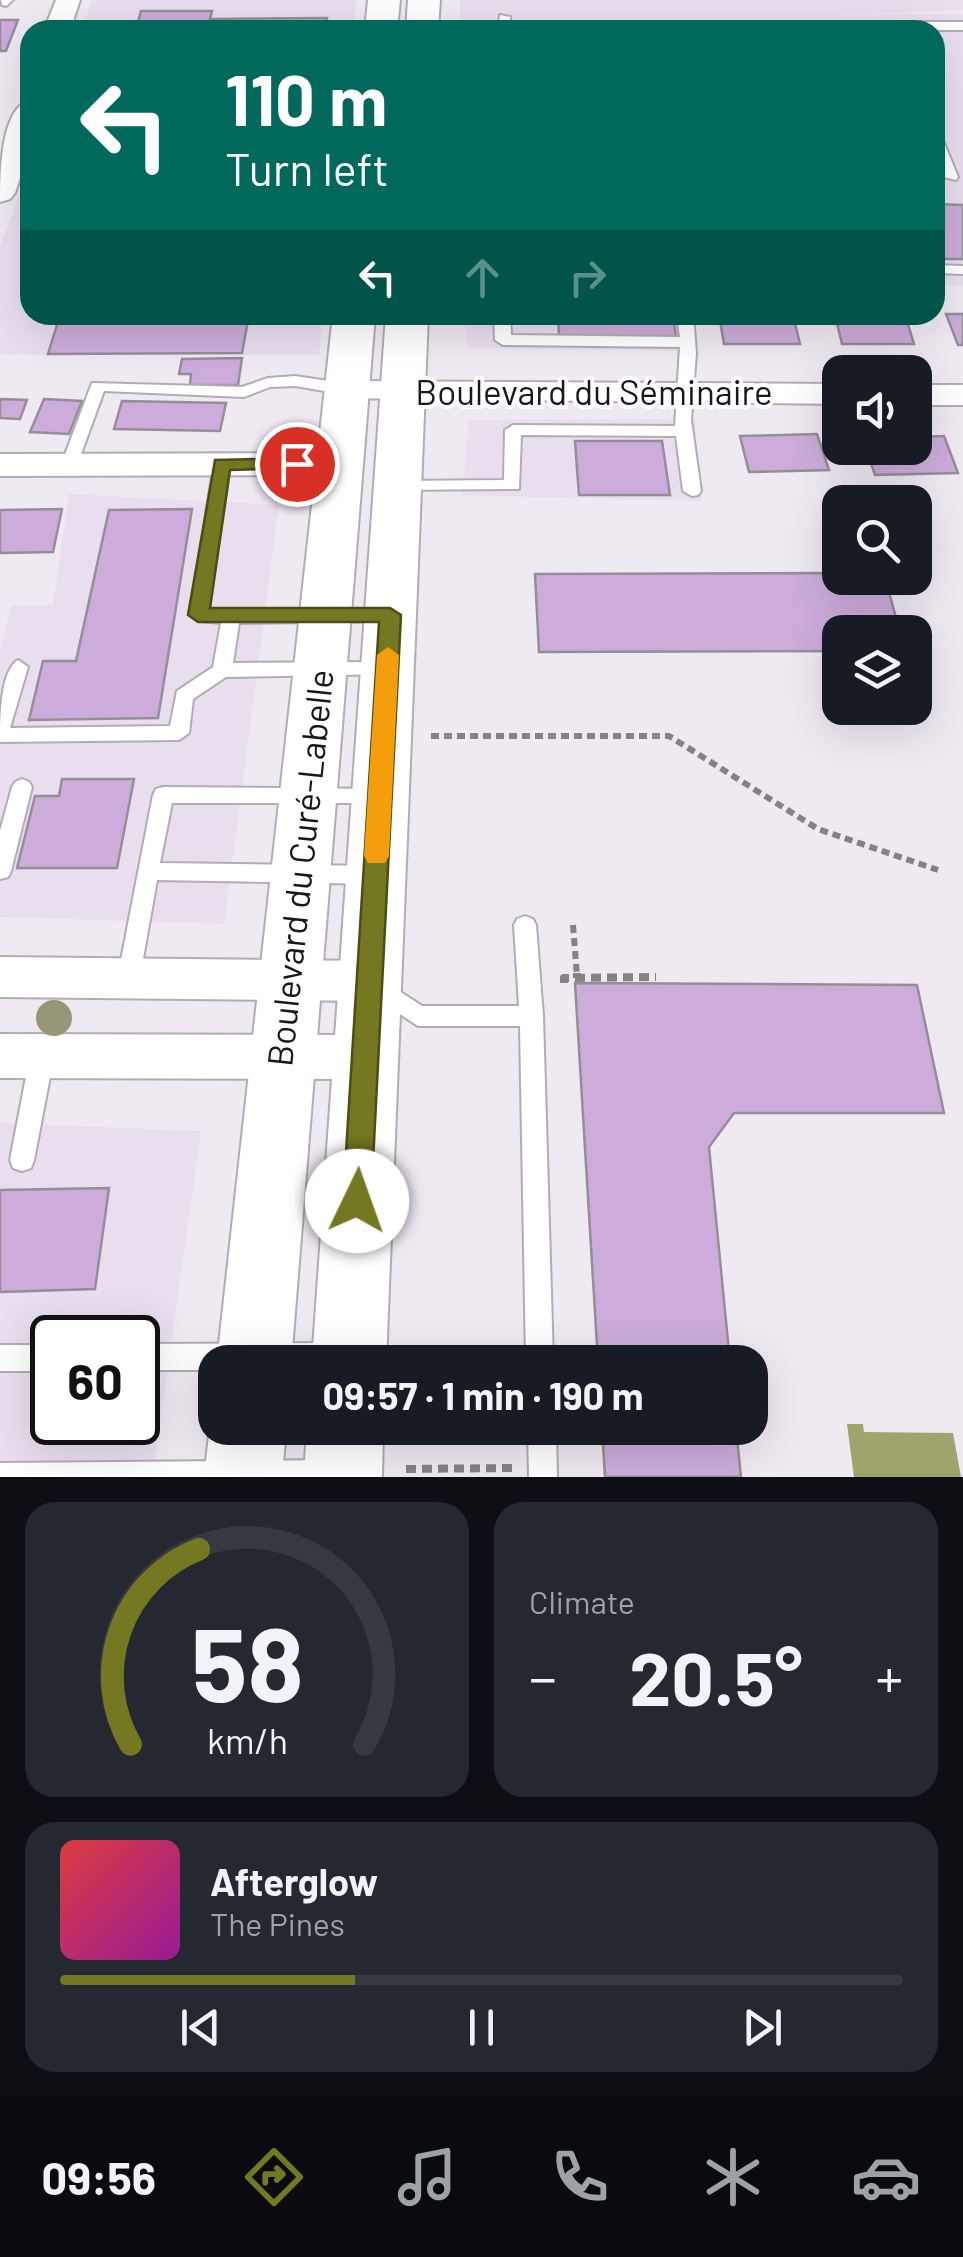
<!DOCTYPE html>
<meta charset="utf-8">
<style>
:root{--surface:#171b24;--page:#242831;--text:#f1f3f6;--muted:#9ea1a6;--line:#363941;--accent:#747821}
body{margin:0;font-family:Barlow,sans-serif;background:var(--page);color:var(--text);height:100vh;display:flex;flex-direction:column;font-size:38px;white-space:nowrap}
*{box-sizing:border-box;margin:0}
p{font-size:32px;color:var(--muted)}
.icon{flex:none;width:55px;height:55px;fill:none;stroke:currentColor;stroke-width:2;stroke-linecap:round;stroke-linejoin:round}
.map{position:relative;height:1477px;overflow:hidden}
.sheet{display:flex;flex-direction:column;gap:25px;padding:25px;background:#0d0f14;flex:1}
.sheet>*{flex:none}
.guide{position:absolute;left:20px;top:20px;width:925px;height:305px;border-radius:30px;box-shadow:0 10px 40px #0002;background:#00695c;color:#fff;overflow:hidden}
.buttons{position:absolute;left:822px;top:355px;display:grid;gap:20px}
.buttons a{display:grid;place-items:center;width:110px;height:110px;border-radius:20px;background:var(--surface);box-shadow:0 10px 40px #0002;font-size:50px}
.speed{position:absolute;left:30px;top:1315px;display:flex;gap:20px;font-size:50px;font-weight:700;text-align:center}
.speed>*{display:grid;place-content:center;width:130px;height:130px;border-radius:50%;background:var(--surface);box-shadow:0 10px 40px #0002;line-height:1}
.speed .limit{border:5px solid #111;border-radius:15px;background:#fff;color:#111}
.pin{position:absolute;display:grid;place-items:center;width:85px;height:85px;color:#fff;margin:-42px;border:5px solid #fff;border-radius:50%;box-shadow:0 2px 10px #0007}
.me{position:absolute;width:110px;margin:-55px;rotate:3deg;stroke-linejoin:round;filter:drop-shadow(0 0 8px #0008)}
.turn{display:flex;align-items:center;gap:35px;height:210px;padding:0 40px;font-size:45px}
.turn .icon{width:130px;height:130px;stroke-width:2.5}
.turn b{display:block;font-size:70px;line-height:85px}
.lanes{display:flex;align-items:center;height:95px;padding:0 40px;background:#0003;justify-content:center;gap:50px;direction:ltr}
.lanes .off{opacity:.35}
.big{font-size:75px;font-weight:700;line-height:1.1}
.sheet .card{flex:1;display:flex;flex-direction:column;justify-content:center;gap:15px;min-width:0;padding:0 35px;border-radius:30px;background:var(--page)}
.sheet .dial{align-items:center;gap:0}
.dial svg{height:260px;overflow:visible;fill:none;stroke:var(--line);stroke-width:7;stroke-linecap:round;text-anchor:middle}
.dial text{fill:var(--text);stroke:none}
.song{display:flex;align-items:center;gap:30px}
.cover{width:120px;height:120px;border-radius:15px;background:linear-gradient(135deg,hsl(0 70% 55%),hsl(300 70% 35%))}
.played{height:10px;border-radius:5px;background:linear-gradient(90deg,var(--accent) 35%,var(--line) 35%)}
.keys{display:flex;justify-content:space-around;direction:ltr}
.heat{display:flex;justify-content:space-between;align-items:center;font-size:55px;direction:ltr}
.sheet .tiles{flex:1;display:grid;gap:25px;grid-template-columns:1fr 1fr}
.card:last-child{grid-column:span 2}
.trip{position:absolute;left:198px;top:1345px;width:570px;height:100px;border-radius:30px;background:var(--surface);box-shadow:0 10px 40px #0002;font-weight:700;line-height:100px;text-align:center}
.menu{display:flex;height:160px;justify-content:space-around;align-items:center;background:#090b0e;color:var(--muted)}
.menu .icon{width:70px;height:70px}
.menu .on{color:var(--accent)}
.menu b{font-size:45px;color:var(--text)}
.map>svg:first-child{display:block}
.built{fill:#e9deee;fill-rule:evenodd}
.water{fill:#9fa46c}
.building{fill:#cdacdb;stroke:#948f97;stroke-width:2.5}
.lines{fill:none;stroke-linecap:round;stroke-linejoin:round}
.service-casing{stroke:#b2acb4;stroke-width:4}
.minor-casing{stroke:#b2acb4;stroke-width:4}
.primary-casing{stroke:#b2acb4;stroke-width:4}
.path-far1{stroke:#858187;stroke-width:6;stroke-dasharray:8 5;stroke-linecap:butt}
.path{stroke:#858187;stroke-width:8;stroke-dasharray:10 6;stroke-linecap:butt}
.service{fill:#fff;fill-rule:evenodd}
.minor{fill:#fff;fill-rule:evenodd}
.primary{fill:#fff;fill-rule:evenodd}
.tree{fill:#979676}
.route{fill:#747821;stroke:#4b4e15;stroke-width:2.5}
.slow{fill:#f59e0b}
.labels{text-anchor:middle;stroke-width:8;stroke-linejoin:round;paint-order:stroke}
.street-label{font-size:35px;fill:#19171a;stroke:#fff}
</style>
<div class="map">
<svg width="963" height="1477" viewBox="0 0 963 1477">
<rect width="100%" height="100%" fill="#efe9f2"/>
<g class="built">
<polygon points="92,0 356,0 353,30 81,30"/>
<polygon points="460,0 963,0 963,10 837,15 963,14 963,285 935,285 935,30 460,30"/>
<polygon points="30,166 30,315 323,315 319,355 0,355 0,246"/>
<polygon points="464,315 684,315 681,351 468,348"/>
<polygon points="695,419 701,501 462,495 469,420"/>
<polygon points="69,494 279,505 224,924 0,917 0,650 11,606 53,605"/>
<path d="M 0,1123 L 201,1131 L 152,1477 L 0,1477 ZM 52,1338 L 138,1338 L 138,1422 L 52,1422 Z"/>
</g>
<polygon class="water" points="847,1424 863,1424 864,1432 953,1433 961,1477 854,1477"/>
<g class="building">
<polygon points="141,11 212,11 210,19 327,18 326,30 136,30"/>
<polygon points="0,20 18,20 6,51 0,51"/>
<polygon points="534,22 626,22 627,30 534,30"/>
<polygon points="935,204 963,205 963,259 935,259"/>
<polygon points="946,314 963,314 963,345 958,345"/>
<polygon points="60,315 249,315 242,353 48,354"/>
<polygon points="558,315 673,315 676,337 559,336"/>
<polygon points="719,315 793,315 800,344 724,344"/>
<polygon points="835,315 905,315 914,344 842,344"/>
<polygon points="242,358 238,385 190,385 191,374 179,374 182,359"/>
<polygon points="0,399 27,400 20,419 0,418"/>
<polygon points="44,399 82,401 69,434 30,432"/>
<polygon points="122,401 226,403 220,431 114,429"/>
<polygon points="817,434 829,470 749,472 740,436"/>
<polygon points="944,436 958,473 875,475 866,448 915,448 915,437"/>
<polygon points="575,441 662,441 670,495 579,495"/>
<polygon points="62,509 53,552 0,553 0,510"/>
<polygon points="192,509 158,718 29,720 43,661 76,661 109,510"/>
<polygon points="840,573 840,578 885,578 900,632 840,632 840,651 539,652 535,574"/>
<polygon points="62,779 134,779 117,868 17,868 35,796 59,796"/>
<polygon points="575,983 917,985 944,1113 734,1113 709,1147 730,1362 598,1362"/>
<polygon points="109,1188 95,1289 0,1292 0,1190"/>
<polygon points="602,1428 736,1428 741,1477 605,1477"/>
</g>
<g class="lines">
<defs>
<g id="service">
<polygon points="1,0 13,0 6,6 2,5"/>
<polygon points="500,15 510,17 510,30 498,30"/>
<polygon points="816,22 963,22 963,30 812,30 810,26"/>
<polygon points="685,26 731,26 737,30 679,30"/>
<polygon points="935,134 942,138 958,177 956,180 944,177 935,154"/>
<polygon points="935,265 963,266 963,274 935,273"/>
<polygon points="494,315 510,315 511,335 680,337 677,315 693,315 696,353 691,420 701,491 698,495 692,496 683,491 676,436 521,435 519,489 391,490 388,486 397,481 504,480 505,430 513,425 675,426 680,347 503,345 495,340"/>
<polygon points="295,376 335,382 356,390 348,395 295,386 270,387 244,397 104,391 77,465 69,470 61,465 92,383 242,387 268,378"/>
<path d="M 222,459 L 230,464 L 209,609 L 389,609 L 398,615 L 389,621 L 239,623 L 233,663 L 385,662 L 395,669 L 392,674 L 226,677 L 193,699 L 189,733 L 179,740 L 0,742 C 0,719 0,671 18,660 L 28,667 L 10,728 L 170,726 L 177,691 L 213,667 L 221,623 L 199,621 L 190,615 L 214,464 Z"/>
<polygon points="22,779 29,782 32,787 11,871 8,877 0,879 0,831 12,787 15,782"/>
<polygon points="163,787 385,789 388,795 385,801 378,803 172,803 160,863 374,866 382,869 385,875 382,881 374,884 157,880 139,981 136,988 128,990 120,988 117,981 153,795 156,789"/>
<polygon points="525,916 533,919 536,925 543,1016 553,1362 526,1362 520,1026 418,1026 371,995 368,988 371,981 379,978 422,1006 519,1006 514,925 517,919"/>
<polygon points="42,1046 50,1049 54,1056 34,1160 31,1168 22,1171 13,1168 10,1160 30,1056 34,1049"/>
<polygon points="335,1343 345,1347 349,1356 346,1362 215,1362 215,1370 138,1370 138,1344"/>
<rect x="0" y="1345" width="52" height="26"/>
<polygon points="528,1428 556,1428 557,1477 529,1477"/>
<polygon points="331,1460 341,1464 344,1477 0,1477 0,1463"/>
</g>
<g id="minor">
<polygon points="56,0 80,0 70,30 44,30"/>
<path d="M 30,100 L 30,148 L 15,193 L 10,199 L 0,202 C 0,176 0,108 30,100 Z"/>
<polygon points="349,381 840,384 840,404 337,398 332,391 337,384"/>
<rect x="915" y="385" width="48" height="20"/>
<polygon points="339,453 352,456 357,464 352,472 339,475 0,476 0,454"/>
<polygon points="0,957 369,961 386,967 393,981 386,995 369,1001 0,997"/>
<polygon points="0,1034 365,1035 383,1042 390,1057 383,1072 365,1079 0,1078"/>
</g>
<g id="primary">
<polygon points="368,0 400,0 397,30 365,30"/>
<polygon points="408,0 440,0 438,30 406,30"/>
<polygon points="333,315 375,315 291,1362 217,1362"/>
<polygon points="386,315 428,315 386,1362 312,1362"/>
<polygon points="215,1415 215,1428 286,1428 282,1477 204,1477 210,1428"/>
<polygon points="307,1428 383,1428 382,1477 304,1477"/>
</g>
</defs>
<use href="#service" class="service-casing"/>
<use href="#minor" class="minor-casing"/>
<use href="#primary" class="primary-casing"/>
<g class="path-far1">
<polyline points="431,736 669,736 818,829 938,870"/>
<polyline points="573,925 577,976"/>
</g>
<g class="path">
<polyline points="577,973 577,978"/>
<polyline points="564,983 564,978 656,977"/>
<polyline points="406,1469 512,1468"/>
</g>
<use href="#service" class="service"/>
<use href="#minor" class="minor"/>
<use href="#primary" class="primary"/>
</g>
<circle class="tree" cx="54" cy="1018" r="18"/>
<polygon class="route" points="297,458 307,464 304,468 230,470 210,608 390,608 401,615 371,1201 367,1210 357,1214 347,1210 343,1201 379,622 198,622 188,615 215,460"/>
<polygon class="slow" points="388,647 399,655 389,856 385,863 368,863 364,856 377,655"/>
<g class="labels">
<g class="street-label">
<text x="594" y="405">Boulevard du Séminaire</text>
<text transform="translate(301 868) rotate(-84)" y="12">Boulevard du Curé-Labelle</text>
</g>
</g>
</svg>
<div class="buttons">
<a><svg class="icon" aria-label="sound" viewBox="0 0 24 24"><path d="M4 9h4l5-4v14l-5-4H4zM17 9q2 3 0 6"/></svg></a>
<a><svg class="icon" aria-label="search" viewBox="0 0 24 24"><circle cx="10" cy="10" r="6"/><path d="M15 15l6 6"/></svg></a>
<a><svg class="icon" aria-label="layers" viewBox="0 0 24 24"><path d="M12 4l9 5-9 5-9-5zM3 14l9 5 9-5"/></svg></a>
</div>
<div class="speed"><div class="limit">60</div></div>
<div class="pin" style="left:297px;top:464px;background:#d93025"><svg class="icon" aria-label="arrive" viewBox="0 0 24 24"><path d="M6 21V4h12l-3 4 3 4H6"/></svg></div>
<svg class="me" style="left:357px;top:1201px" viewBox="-20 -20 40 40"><circle r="19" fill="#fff"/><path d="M0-13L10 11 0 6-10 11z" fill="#747821"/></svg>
<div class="trip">09:57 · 1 min · 190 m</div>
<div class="guide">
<div class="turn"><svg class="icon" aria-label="left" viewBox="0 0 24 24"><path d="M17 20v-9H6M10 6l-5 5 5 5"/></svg><div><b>110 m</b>Turn left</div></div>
<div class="lanes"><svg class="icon" aria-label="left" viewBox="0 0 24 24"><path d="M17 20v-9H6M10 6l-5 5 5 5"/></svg><svg class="icon off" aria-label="ahead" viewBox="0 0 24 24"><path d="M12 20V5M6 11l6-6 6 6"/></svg><svg class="icon off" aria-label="right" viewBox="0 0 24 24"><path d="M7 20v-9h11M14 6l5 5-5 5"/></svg></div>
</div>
</div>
<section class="sheet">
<div class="tiles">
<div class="card dial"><svg viewBox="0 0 100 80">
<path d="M14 69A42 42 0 1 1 86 69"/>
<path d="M14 69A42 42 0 0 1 35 9" stroke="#747821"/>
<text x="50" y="56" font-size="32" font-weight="700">58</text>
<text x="50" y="72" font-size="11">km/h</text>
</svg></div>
<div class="card"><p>Climate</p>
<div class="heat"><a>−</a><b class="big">20.5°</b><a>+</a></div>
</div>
<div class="card">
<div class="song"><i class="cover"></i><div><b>Afterglow</b><p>The Pines</p></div></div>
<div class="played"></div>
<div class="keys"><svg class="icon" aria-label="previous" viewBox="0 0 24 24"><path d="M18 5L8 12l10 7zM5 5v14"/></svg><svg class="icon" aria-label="pause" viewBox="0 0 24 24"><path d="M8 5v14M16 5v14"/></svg><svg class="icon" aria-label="next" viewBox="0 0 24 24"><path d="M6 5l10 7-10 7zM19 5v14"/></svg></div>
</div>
</div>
</section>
<nav class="menu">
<b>09:56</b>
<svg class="icon on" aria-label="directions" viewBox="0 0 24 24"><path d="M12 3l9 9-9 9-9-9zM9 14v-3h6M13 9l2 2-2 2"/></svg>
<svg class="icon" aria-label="music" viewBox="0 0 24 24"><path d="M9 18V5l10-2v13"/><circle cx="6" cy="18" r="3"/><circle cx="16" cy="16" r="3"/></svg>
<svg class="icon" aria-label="phone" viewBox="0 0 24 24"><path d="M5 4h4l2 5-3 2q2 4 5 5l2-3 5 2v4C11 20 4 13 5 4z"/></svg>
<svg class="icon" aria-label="climate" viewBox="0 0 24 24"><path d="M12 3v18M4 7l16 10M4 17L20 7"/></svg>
<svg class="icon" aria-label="car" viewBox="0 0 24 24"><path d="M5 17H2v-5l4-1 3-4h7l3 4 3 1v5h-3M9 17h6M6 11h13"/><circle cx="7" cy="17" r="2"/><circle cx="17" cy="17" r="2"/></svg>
</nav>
